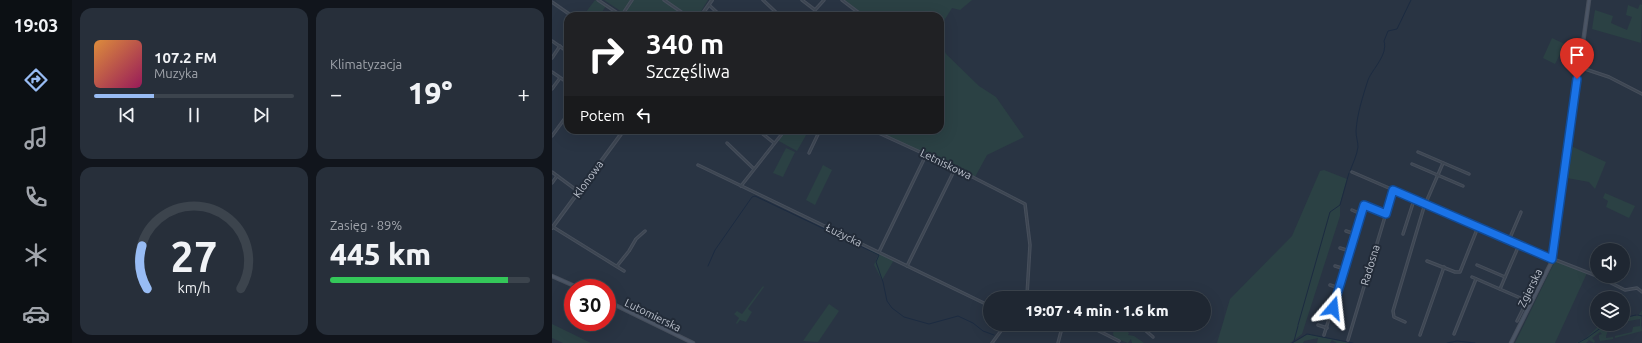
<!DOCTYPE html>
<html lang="pl">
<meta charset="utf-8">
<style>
:root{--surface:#1f2732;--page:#272f3a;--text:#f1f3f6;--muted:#a1a5ac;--line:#3c444d;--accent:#98bcf4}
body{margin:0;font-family:Ubuntu,sans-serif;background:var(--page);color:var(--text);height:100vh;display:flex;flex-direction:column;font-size:15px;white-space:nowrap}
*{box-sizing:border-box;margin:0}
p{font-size:13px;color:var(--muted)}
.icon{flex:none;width:22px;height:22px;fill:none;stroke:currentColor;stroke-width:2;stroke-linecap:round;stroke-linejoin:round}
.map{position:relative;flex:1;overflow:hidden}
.panel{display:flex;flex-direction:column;gap:8px;padding:8px;background:#11151c;width:480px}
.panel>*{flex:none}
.guide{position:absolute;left:12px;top:12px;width:380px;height:122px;border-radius:12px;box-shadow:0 4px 16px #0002,0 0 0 1px var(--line);background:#202124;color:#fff;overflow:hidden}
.tools{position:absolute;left:1038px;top:243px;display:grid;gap:8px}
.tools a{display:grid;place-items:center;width:40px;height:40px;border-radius:50%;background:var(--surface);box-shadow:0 4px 16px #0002,0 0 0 1px var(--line);font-size:20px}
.speed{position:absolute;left:12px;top:279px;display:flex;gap:8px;font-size:20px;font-weight:700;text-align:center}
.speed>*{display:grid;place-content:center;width:52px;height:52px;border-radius:50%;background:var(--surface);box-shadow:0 4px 16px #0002,0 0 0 1px var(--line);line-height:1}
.speed .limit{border:6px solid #d22;background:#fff;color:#111}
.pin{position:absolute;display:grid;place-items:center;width:34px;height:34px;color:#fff;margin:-41px -17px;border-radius:50% 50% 50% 0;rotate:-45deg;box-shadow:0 0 4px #0007}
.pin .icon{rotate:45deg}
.me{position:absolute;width:44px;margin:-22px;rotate:17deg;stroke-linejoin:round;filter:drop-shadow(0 0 3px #0008)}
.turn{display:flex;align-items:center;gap:14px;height:84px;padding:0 16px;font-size:18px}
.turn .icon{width:52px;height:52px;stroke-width:2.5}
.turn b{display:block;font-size:28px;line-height:34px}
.then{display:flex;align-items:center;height:38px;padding:0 16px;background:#0003;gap:8px;font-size:15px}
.big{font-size:30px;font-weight:800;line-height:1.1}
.panel .widget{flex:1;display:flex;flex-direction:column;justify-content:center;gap:6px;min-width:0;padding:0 14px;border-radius:12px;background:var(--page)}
.panel .dial{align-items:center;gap:0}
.dial svg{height:104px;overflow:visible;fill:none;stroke:var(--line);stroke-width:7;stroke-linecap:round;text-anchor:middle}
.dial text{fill:var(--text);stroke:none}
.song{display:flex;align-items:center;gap:12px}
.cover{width:48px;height:48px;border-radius:6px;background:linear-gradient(135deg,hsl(30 70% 55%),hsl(330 70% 35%))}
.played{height:4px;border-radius:2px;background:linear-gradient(90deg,var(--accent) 30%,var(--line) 30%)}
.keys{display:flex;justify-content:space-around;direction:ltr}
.heat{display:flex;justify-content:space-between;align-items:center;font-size:22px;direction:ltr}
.charge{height:6px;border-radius:3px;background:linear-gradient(90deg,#34c759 89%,var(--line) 0)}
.panel .tiles{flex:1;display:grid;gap:8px;grid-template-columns:repeat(2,1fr)}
.trip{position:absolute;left:431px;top:291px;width:228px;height:40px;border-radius:20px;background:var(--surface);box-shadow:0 4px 16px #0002,0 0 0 1px var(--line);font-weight:800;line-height:40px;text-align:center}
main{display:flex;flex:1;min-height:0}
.dock{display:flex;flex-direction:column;width:72px;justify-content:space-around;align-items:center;background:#0c1014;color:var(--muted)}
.dock .icon{width:28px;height:28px}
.dock .on{color:var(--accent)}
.dock b{font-size:18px;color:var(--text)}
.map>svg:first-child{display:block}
.green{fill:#2b4144}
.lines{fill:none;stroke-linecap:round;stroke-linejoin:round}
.stream{stroke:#1c2b41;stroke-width:1}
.minor-casing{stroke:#474f5c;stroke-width:3.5}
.tertiary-casing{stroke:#474f5c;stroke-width:4}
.secondary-casing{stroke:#474f5c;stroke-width:4.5}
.minor{stroke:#3d4652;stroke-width:1.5}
.tertiary{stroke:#3d4652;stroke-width:2}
.secondary{stroke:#4b5565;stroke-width:2.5}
.route-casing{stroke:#114b97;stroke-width:10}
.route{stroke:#1a73e8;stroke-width:7}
.labels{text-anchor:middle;stroke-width:4;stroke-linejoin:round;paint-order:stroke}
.street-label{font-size:11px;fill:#bbc1cc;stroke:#222b38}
</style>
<main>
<nav class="dock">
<b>19:03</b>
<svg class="icon on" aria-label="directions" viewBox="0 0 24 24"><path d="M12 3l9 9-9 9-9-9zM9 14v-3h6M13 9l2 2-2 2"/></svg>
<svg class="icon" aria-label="music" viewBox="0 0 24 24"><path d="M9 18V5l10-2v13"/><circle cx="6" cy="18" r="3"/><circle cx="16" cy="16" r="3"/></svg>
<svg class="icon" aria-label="phone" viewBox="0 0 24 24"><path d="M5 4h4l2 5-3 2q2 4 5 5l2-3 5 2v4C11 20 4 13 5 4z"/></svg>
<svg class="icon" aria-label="climate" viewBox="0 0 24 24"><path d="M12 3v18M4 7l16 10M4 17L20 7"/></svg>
<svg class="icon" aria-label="car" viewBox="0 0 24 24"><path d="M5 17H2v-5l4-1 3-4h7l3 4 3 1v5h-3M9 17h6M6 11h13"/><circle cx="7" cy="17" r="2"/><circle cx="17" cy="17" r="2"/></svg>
</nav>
<section class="panel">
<div class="tiles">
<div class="widget">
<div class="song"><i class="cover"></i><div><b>107.2 FM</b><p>Muzyka</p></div></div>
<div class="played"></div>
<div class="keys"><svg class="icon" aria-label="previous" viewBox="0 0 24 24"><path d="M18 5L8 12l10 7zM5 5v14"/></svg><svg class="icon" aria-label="pause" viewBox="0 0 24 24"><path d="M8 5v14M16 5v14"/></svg><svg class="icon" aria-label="next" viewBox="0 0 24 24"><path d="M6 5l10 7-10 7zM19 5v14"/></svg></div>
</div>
<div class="widget"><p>Klimatyzacja</p>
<div class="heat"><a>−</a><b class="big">19°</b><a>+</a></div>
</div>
<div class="widget dial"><svg viewBox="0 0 100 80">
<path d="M14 69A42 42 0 1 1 86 69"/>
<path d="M14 69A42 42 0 0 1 10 36" stroke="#98bcf4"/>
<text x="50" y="56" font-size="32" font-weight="700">27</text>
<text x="50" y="72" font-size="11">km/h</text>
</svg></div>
<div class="widget"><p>Zasięg · 89%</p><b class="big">445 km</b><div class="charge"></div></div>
</div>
</section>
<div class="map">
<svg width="1090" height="343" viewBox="0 0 1090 343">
<rect width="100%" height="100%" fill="#293443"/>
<g class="green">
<polygon points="43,0 54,6 47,16 31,16"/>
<polygon points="52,0 156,0 146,16 76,16"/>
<polygon points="292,0 420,0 408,10 400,8 388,27 388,16 314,16"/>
<polygon points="1088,4 1090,5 1089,43 1040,29 1043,10 1061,16 1059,23 1075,30 1080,17 1074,15 1076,5 1086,9"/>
<polygon points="1000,38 1025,50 1024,55 1010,50 1003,64 991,58"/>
<polygon points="388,40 394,54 427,86 444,97 472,137 435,155 423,177 323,130 388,130"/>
<polygon points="234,130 257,130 245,151 225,140"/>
<polygon points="1019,146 1054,162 1043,189 1037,182 1015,178"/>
<polygon points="234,148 243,152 231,177 221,173"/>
<polygon points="271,165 280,170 263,205 254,200"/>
<polygon points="772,170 795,179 788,204 788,216 750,334 738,343 665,343 678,299 740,236 768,171"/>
<polygon points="1053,193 1083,206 1077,218 1054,207 1056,201 1051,198"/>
<polygon points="319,249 342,260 330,280 322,265 326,255 317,251"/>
<polygon points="1003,261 1035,273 1003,343 963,343"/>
<polygon points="211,286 212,287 196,309 200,312 194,322 188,320 185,324 184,323 187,318 182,314 185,311 190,314"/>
<polygon points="277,304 287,311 266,342 251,341"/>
<polygon points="1090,310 1089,325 1090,331 1063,338 1063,336 1080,332 1081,327 1088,326 1088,319 1071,322 1071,319 1081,316 1086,316"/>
<polygon points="0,324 39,343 11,343 0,338"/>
<polygon points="563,324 567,324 577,333 576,335 582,336 592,343 580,343 579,339 576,343 563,338 561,334"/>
<polygon points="1049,324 1058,324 1054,336 1054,338 1061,337 1061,339 1048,341 1047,338 1047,335 1050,334 1048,332 1040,338 1043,341 1042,343 1037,340 1034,343 1024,343 1034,338"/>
<polygon points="756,334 798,343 785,343 780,340 778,343 765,343 766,338 752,341 751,343 741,343"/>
</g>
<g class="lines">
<g class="stream">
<path d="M 798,171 C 801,163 805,155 806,147 C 806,142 804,137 804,131 C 805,114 811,96 816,80 C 821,68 836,55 832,41 L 836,31 L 845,29 L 859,0"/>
<polyline points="156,266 163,250 200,197 203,196 327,255 324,262 331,282 335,301 340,308 352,317 377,324 406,316 421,323 431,331 442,335"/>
<polyline points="1086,315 1090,316"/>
<polyline points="1071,318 1084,315"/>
<polyline points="746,325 778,212 788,205 797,173"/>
<polyline points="742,341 746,326"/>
<polyline points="740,343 755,334 801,343"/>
<polyline points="895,343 905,341 923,343"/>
<polyline points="1026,343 1035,338 1054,324"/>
</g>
<defs>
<g id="minor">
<polyline points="46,0 70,16"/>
<polyline points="112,0 135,16"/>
<polyline points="211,0 228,16"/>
<polyline points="250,0 263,10 272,0"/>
<polyline points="290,0 311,16"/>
<polyline points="0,2 20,16"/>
<polyline points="157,5 169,16"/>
<polyline points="70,15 80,0"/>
<polyline points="0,41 16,52"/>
<polyline points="0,58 8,46"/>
<polyline points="1027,67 1057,77 1090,94"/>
<polyline points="0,72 16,83"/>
<polyline points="0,89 8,78"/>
<polyline points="206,130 222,143"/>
<polyline points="320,130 403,168 473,204 478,245 475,295 473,298"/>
<polyline points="0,136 16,114"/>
<polyline points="175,143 201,168"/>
<polyline points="866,152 917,174"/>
<polyline points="257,153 268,130"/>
<polyline points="860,164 911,186"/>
<polyline points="146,165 438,306"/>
<polyline points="0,172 27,192"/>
<polyline points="800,172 996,257 1045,276"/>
<polyline points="0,183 5,176"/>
<polyline points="189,186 233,130"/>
<polyline points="800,210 809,214"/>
<polyline points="1,227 72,271"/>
<polyline points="794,231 803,234"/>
<polyline points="851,234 862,200"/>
<polyline points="957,240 969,212"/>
<polyline points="788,248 798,251"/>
<polyline points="327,252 374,155"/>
<polyline points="875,261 903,272 908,272 926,227"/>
<polyline points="925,265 953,277"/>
<polyline points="65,266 77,251 84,239 93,231"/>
<polyline points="355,266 403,169"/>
<polyline points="783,266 793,269"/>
<polyline points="1045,276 1073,290 1085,288 1090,292"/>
<polyline points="920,277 973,300 974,303 965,321"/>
<polyline points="778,285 787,288"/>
<polyline points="948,289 967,245"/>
<polyline points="475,295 481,298"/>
<polyline points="772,305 781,308"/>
<polyline points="853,322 842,317 841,311 872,207 891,163"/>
<polyline points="533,324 567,341"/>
<polyline points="586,324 601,337"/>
<polyline points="766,325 775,328"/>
<polyline points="548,331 550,324"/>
<polyline points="902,334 924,279"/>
<polyline points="772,335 812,205 834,214"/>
<polyline points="868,335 892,267"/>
<polyline points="796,340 841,190"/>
<polyline points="440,343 454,324"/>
<polyline points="506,343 511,324"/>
</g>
<g id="tertiary">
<polyline points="149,16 160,0"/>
<polyline points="0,228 72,130"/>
</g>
<g id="secondary">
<polyline points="0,276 27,288"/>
<polyline points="55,301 141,343"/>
<polyline points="959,343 999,263 1002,251 1037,0"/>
</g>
</defs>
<use href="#minor" class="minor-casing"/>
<use href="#tertiary" class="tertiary-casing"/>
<use href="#secondary" class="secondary-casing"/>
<use href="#minor" class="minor"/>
<use href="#tertiary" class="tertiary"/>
<use href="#secondary" class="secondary"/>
</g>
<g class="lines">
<defs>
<polyline id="route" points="781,308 812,205 834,214 841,190 1000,259 1025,79"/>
</defs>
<use href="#route" class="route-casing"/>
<use href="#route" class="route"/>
</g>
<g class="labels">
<g class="street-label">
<text transform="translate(394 164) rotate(26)" y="4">Letniskowa</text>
<text transform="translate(36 179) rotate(-54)" y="4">Klonowa</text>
<text transform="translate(292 235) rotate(26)" y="4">Łużycka</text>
<text transform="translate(818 265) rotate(-73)" y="4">Radosna</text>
<text transform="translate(978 288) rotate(-64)" y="4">Zgierska</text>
<text transform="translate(101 315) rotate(26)" y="4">Lutomierska</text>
</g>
</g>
</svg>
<div class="tools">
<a><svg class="icon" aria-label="sound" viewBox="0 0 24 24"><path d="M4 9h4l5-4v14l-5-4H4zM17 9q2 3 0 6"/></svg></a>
<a><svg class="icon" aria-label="layers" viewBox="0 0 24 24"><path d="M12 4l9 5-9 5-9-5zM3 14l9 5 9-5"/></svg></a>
</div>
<div class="speed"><div class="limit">30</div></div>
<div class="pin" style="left:1025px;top:79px;background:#d93025"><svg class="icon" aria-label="arrive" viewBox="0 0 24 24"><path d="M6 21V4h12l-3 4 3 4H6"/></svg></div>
<svg class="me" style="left:781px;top:308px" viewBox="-20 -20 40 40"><path d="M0-17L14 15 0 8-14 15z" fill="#1a73e8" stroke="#fff" stroke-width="4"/></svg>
<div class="trip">19:07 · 4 min · 1.6 km</div>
<div class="guide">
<div class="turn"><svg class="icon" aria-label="right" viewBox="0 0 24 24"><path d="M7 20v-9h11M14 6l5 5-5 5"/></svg><div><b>340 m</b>Szczęśliwa</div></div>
<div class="then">Potem<svg class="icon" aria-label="left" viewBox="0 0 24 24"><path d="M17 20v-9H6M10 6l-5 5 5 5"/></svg></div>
</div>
</div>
</main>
